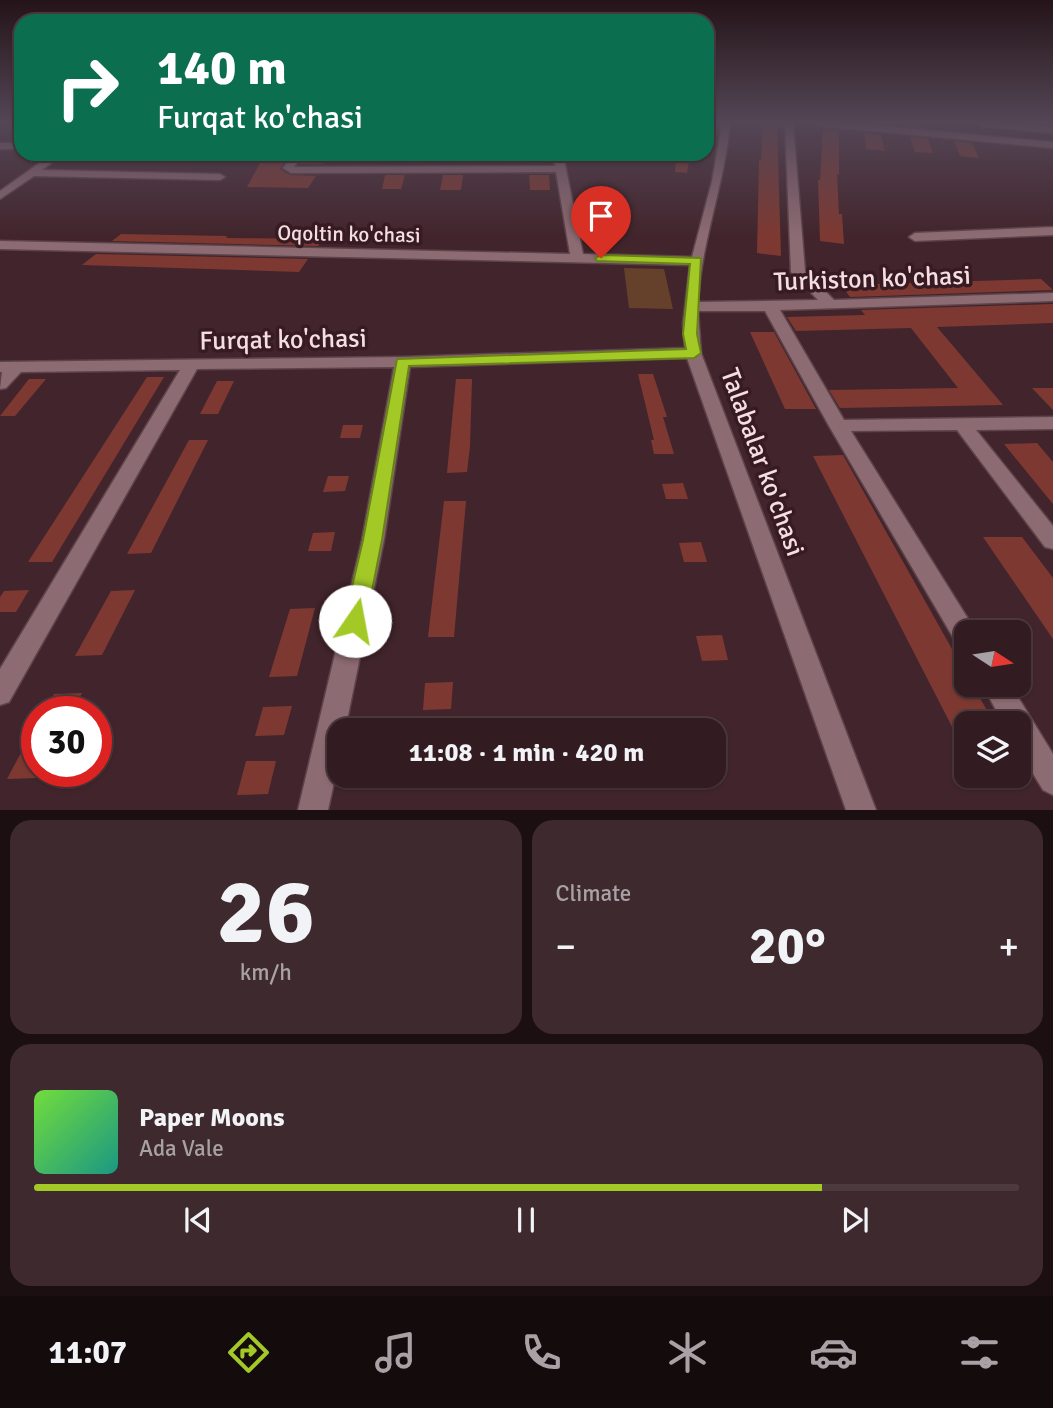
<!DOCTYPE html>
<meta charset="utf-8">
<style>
:root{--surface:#321c21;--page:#3d292e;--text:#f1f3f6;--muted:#a8a1a5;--line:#4d3a3f;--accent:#a3c927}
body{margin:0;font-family:Signika,sans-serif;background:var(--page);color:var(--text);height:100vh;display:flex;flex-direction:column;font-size:26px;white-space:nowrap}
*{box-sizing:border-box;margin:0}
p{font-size:23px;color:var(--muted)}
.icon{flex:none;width:38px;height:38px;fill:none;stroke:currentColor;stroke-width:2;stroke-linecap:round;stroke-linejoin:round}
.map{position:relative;height:810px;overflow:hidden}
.side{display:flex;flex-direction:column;gap:10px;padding:10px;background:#1c0f12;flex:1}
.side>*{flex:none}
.banner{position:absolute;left:14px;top:14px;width:700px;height:147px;border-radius:21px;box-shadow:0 2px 5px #0004,0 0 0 2px var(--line);background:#0b6e4f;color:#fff;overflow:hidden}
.needle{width:46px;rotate:102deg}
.buttons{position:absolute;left:954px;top:620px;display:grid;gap:14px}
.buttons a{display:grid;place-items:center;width:77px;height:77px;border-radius:14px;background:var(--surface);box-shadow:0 2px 5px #0004,0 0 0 2px var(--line);font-size:35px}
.speed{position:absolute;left:21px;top:696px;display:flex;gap:14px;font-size:35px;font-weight:700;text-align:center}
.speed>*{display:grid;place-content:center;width:91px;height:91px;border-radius:50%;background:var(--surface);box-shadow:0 2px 5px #0004,0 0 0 2px var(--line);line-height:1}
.speed .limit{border:10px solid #d22;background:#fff;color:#111}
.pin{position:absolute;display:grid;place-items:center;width:60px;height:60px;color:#fff;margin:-72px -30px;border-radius:50% 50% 50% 0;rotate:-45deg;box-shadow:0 0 7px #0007}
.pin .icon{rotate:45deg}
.me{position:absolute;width:77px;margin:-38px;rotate:12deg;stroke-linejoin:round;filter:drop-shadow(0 0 5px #0008)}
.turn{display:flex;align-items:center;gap:24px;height:147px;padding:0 28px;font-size:32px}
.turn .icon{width:91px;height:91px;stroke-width:2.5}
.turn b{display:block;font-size:49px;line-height:60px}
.big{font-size:52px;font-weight:700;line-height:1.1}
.side .tile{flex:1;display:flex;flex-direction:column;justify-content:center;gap:10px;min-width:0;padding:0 24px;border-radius:21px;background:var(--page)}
.side .dial{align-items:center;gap:0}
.dial b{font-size:91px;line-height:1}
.song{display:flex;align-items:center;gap:21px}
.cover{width:84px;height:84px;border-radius:10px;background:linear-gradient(135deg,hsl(100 70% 55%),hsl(170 70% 35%))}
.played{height:7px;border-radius:4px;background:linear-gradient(90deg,var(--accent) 80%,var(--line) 80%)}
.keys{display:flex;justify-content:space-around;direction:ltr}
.heat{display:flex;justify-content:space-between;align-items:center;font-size:38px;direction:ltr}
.side .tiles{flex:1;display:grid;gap:10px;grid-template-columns:1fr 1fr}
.tile:last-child{grid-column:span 2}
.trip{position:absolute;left:327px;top:718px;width:399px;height:70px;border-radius:21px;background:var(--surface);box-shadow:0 2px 5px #0004,0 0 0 2px var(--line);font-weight:700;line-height:70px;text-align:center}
.menu{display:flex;height:112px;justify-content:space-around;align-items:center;background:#140b0d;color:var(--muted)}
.menu .icon{width:49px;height:49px}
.menu .active{color:var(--accent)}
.menu b{font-size:32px;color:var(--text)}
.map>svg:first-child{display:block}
.green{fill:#65412b}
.building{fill:#7d3931}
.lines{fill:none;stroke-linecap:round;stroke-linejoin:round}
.minor-casing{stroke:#5d434a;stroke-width:3}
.minor{fill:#8d6b72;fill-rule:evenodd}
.route{fill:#a3c927;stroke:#6a8319;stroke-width:2}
.labels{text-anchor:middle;stroke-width:7;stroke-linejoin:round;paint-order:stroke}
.far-street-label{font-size:21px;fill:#f3dee2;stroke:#381b22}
.street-label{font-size:26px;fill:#f3dee2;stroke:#381b22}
</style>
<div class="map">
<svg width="1053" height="810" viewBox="0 0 1053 810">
<rect width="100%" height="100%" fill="#42252c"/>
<polygon class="green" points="624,268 664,269 673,309 629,308"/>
<g class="building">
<polygon points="763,123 777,123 781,256 757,253 759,160 761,160"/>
<polygon points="823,129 839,131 839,175 837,174 839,214 842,214 844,244 820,241 818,180 820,180"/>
<polygon points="864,133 881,135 885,151 866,149"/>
<polygon points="910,137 928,139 933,153 915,152"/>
<polygon points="954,141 972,143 979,158 960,156"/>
<polygon points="310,154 329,154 323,164 299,164"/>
<polygon points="677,154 690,154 687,173 675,172"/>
<polygon points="283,155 280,161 285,161 280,169 290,175 316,176 308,188 247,187 264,156"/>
<polygon points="385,175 405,175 401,189 382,189"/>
<polygon points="443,175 463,175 461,190 440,190"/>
<polygon points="529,175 549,175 550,190 530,190"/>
<polygon points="121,234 227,236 226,238 322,239 318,246 112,241"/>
<polygon points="96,254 308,259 299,272 82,265"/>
<polygon points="1041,279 1053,290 850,297 841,285"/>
<polygon points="1053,304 1053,323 937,327 1003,405 840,408 829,390 958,388 911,328 796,331 787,317 865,315 861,310"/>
<polygon points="750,332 774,332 816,409 785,409"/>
<polygon points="638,374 653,374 667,417 663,417 674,454 654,454 651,440 654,440"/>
<polygon points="147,377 164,377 52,562 28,562"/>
<polygon points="29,379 46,379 15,416 0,416"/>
<polygon points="456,379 472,379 470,446 467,472 447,473"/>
<polygon points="217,381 234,381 218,414 200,414"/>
<polygon points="1032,388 1053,388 1053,410"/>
<polygon points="343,425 363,425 360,438 340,438"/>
<polygon points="189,440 208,440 151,553 127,554"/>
<polygon points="1037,443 1053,462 1053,504 1004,444"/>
<polygon points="843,455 966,674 966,684 972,684 994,723 966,723 966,754 813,456"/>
<polygon points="328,476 349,476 345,491 323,492"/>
<polygon points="683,483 688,499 666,499 662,484"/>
<polygon points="444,501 466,501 454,637 428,637"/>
<polygon points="335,532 331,551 308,551 313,533"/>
<polygon points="983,537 1022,537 1053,578 1053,639"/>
<polygon points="701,542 707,562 684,562 679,543"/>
<polygon points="29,590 16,612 0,612 0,597 4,591"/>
<polygon points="135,590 102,655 75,656 111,591"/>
<polygon points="315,608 297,676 269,677 290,609"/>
<polygon points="722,635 728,660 702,661 696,636"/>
<polygon points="453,682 451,709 423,710 425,683"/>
<polygon points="82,693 72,712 44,712 54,694"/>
<polygon points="292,706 284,735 255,736 263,707"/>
<polygon points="24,747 37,747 37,778 7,779"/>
<polygon points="246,761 276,761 268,794 237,795"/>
</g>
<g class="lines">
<defs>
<g id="minor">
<path d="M 722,123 L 730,123 C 725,183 701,242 698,302 L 818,300 L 791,272 L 785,123 L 793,123 L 805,271 L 834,300 L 1053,293 L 1053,301 L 780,310 L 844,420 L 1053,417 L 1053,429 L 976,430 L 1053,526 L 1053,549 L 1045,547 L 957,430 L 851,431 L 975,630 L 976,632 L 966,632 L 966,648 L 957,644 L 829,426 L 765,311 L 698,311 L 701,353 L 876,810 L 846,810 L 687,358 L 410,367 L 384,540 L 345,730 L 340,730 L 340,755 L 328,810 L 298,810 L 362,540 L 394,367 L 197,369 L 9,702 L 0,705 L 0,669 L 180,370 L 21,372 L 6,388 L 0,389 L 2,372 L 0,372 L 0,362 L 403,357 L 685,348 L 683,324 L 690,265 L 0,249 L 0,241 L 570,254 L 556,172 L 291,173 L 283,168 L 293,154 L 303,154 L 294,167 L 555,166 L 553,154 L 563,154 L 583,254 L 692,257 L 712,181 Z"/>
<polygon points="815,123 848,123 1053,142 1053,148 819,126"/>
<polygon points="977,123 1053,127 1053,133 981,126"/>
<rect x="0" y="143" width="21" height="6"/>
<polygon points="52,154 63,154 42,170 220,174 225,177 220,180 34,176 0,199 0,191"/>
<polygon points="1053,227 1053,235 915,241 909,237 915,233"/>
<polygon points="982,684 1010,684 1053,754 1053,795 1043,790 1018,749 1018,723 1003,723"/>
</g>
</defs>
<use href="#minor" class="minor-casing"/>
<use href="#minor" class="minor"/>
</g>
<linearGradient id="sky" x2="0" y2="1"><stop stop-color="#241418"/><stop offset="0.52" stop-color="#544656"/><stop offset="1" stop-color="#544656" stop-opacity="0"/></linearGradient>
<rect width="1053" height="236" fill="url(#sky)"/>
<polygon class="route" points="601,255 701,258 697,334 701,353 694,358 409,366 382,540 366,621 363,628 355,630 347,628 344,621 363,540 397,359 686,349 683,334 690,264 597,261 595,258"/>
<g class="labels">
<g class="far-street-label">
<text transform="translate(349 234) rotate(1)" y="7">Oqoltin ko'chasi</text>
</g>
<g class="street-label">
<text transform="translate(872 278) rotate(-2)" y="9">Turkiston ko'chasi</text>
<text transform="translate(283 339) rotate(-1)" y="9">Furqat ko'chasi</text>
<text transform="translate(763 462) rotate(70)" y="9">Talabalar ko'chasi</text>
</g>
</g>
</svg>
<div class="buttons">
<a><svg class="needle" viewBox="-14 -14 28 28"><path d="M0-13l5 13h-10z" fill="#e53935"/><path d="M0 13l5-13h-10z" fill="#a8a1a5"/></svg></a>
<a><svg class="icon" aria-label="layers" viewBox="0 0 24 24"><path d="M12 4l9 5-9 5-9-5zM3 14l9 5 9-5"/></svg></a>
</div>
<div class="speed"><div class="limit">30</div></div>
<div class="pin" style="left:601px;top:258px;background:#d93025"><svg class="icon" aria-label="arrive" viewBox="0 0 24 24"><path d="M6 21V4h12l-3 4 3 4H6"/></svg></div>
<svg class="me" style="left:355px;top:621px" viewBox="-20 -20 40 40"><circle r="19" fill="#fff"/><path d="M0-13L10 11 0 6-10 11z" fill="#a3c927"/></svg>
<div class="trip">11:08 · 1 min · 420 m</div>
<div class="banner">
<div class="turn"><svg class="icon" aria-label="right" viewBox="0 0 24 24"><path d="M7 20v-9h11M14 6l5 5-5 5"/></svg><div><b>140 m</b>Furqat ko'chasi</div></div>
</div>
</div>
<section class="side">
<div class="tiles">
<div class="tile dial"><b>26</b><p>km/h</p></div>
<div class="tile"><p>Climate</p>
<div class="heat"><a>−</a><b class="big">20°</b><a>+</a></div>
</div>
<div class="tile">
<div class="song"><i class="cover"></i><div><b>Paper Moons</b><p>Ada Vale</p></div></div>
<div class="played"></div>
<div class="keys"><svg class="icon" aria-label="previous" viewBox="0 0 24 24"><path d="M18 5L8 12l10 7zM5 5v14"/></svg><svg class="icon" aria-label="pause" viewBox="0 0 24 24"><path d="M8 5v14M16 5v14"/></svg><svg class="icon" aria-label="next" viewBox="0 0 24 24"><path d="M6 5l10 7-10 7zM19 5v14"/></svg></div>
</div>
</div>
</section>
<nav class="menu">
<b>11:07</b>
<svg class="icon active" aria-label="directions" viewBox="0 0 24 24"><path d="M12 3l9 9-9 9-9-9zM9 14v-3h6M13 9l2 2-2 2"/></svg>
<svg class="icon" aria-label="music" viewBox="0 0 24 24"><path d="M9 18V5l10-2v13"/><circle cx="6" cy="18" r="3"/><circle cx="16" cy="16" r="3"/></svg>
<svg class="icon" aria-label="phone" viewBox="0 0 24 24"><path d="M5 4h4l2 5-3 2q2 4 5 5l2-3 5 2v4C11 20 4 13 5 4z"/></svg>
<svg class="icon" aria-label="climate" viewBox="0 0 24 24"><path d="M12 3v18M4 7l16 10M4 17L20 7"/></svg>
<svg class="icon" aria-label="car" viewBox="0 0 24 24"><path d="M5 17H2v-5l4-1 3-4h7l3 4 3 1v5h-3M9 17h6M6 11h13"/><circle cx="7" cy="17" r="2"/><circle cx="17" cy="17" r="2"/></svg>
<svg class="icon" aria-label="filters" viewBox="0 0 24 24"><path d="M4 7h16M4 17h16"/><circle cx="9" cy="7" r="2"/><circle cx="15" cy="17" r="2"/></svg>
</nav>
